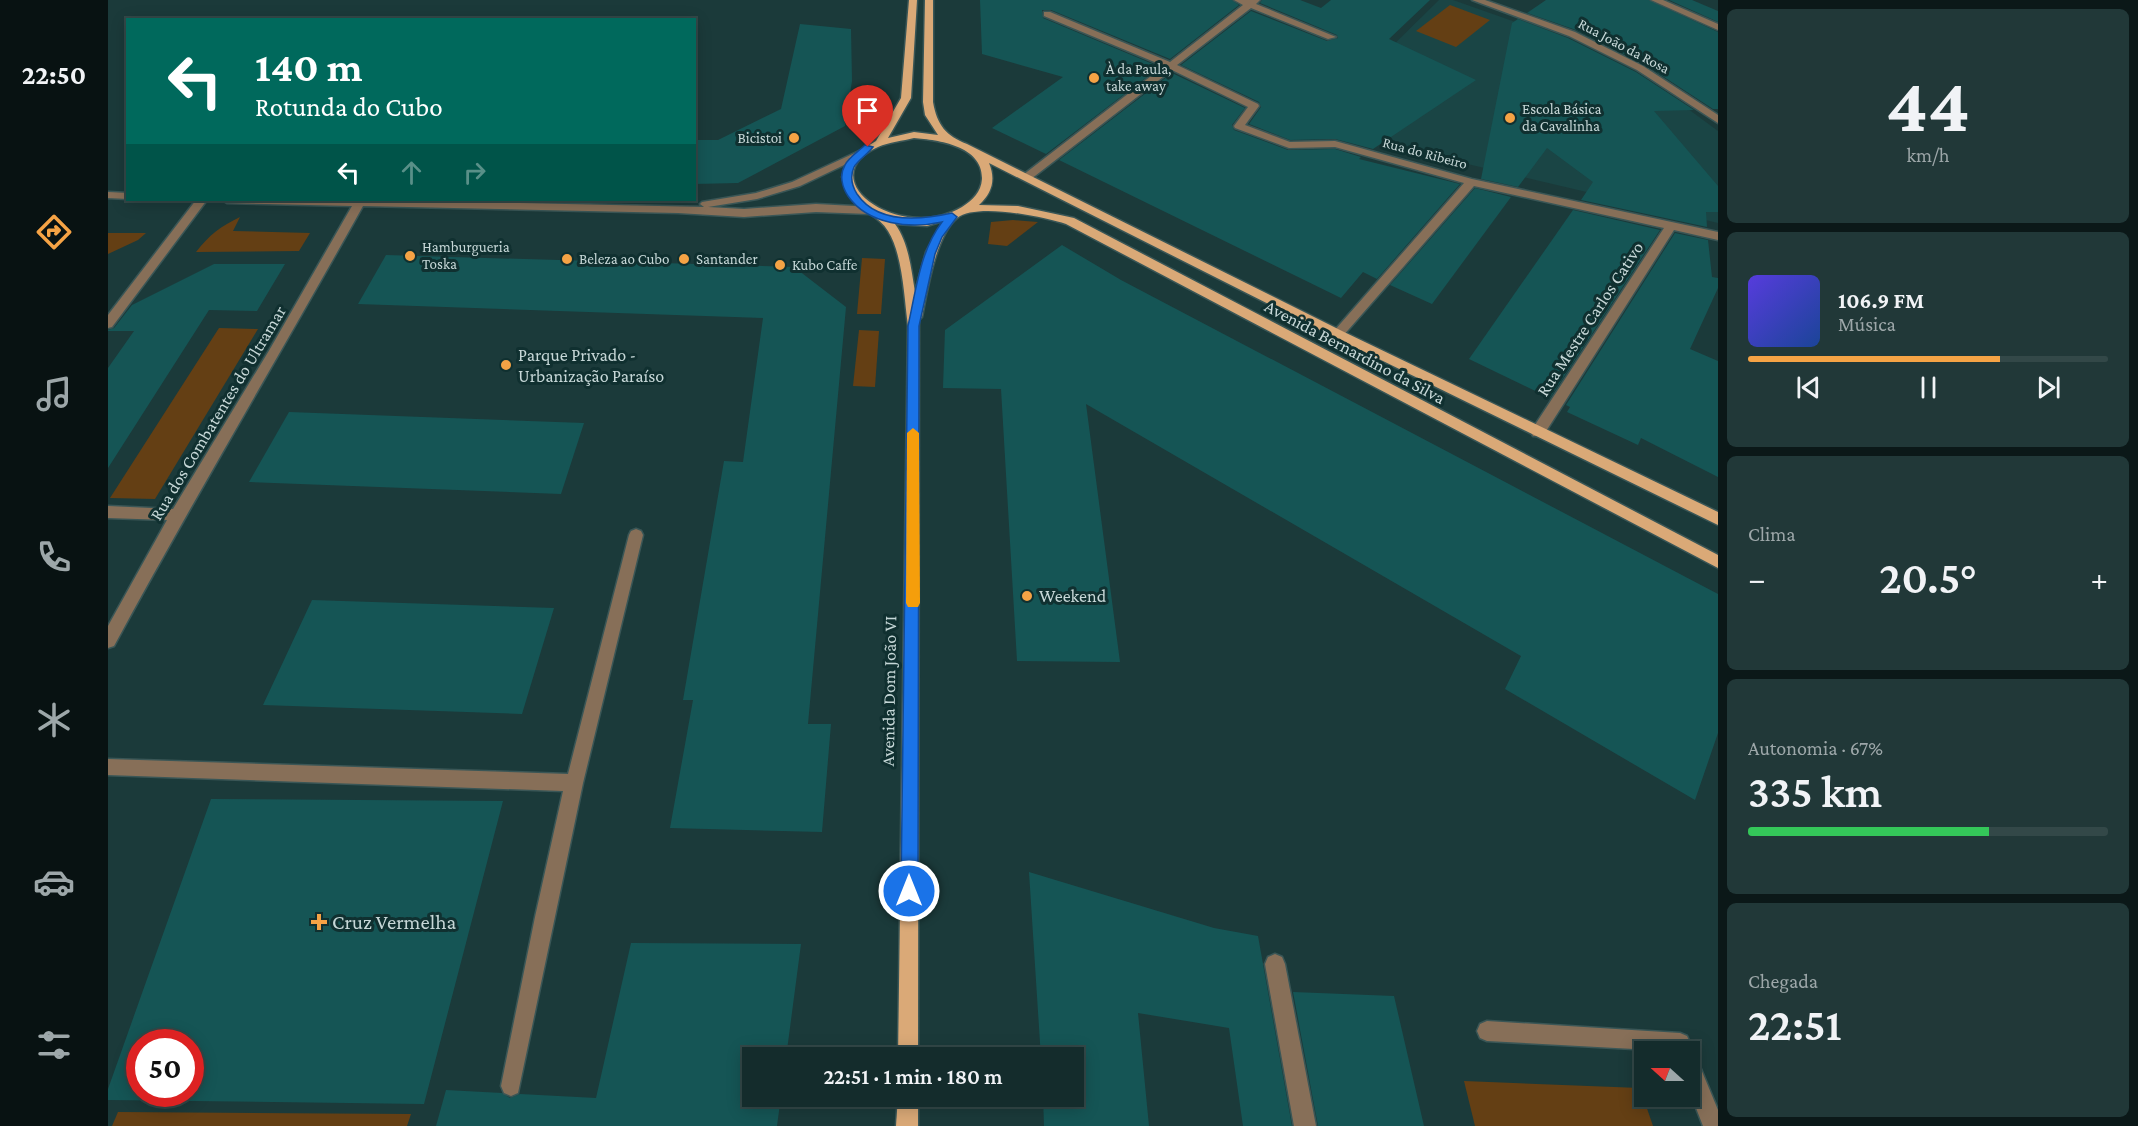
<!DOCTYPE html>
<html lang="pt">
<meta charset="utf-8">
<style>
:root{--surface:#142c2c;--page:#213838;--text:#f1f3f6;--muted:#9da7a9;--line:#334848;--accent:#f5a345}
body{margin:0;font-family:"Crimson Pro",serif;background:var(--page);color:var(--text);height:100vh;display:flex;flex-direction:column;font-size:22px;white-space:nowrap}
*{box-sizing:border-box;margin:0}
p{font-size:20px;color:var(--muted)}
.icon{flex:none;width:33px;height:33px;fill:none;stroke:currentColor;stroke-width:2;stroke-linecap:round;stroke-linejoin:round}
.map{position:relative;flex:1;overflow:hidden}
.side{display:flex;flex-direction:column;gap:9px;padding:9px;background:#0b1818;width:420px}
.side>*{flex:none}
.top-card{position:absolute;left:18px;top:18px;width:570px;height:183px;border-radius:0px;box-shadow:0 3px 15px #0003,0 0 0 2px var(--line);background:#00695c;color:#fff;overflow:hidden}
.needle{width:39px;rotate:291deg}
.fabs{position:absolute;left:1526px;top:1041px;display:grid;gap:12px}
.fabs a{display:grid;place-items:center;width:66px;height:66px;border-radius:0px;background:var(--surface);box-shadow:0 3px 15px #0003,0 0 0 2px var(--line);font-size:30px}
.speed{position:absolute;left:18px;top:1029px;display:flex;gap:12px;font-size:30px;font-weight:700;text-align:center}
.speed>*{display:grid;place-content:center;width:78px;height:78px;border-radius:50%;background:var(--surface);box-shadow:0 3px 15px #0003,0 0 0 2px var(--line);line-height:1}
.speed .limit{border:9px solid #d22;background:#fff;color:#111}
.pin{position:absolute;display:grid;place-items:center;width:51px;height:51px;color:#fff;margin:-62px -26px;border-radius:50% 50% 50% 0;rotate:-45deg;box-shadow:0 0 6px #0007}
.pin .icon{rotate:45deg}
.me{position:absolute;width:66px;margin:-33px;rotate:0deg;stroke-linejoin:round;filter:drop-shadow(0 0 4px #0008)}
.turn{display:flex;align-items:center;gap:21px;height:126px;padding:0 30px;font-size:27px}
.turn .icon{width:78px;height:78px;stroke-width:2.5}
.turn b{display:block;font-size:42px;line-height:51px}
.lanes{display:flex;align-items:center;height:57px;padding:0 30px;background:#0003;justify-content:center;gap:30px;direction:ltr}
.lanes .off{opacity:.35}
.big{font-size:45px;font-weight:600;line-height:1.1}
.side .tile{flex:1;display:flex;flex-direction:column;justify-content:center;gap:9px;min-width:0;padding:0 21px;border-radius:9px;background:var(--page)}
.side .dial{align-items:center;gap:0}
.dial b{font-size:78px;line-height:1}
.song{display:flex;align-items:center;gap:18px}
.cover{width:72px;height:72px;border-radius:9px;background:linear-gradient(135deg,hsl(250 70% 55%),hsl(220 70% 35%))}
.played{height:6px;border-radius:3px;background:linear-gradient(90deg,var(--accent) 70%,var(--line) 70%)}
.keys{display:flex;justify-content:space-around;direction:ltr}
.heat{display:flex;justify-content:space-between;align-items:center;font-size:33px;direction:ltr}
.charge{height:9px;border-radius:4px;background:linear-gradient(90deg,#34c759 67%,var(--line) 0)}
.trip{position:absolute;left:634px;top:1047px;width:342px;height:60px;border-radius:0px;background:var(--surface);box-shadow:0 3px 15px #0003,0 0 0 2px var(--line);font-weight:600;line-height:60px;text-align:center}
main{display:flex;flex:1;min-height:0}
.dock{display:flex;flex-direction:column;width:108px;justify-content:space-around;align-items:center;background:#081212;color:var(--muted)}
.dock .icon{width:42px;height:42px}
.dock .active{color:var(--accent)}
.dock b{font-size:27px;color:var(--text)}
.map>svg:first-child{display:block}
.built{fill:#1a4545}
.green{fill:#643f14}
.building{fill:#155555;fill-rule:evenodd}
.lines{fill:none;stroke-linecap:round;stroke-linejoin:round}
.minor-casing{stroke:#3a5656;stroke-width:3}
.major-casing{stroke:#3a5656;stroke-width:3}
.minor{fill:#876f58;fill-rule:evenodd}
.major{fill:#daa977;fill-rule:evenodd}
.route{fill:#1a73e8;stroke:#114b97;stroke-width:1.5}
.slow{fill:#f59e0b}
.poi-dot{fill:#f5a345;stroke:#103030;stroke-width:2}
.labels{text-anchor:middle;stroke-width:6;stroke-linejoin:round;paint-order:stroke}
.far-street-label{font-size:15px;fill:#c6d7d7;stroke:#103030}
.far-poi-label{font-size:15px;fill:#c6d7d7;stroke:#103030;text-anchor:start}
.street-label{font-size:18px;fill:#c6d7d7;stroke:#103030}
.poi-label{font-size:18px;fill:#c6d7d7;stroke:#103030;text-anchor:start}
.near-poi-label{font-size:21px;fill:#c6d7d7;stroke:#103030;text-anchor:start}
</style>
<main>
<nav class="dock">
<b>22:50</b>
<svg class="icon active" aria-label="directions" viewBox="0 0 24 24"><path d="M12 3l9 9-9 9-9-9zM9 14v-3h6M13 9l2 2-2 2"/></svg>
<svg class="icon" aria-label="music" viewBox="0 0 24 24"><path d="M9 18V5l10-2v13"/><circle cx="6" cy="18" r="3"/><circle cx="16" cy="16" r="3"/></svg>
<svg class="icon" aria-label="phone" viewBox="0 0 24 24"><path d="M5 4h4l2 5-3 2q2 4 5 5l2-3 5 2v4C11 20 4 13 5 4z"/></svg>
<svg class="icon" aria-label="climate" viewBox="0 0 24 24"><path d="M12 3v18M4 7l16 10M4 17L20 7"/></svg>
<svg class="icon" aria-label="car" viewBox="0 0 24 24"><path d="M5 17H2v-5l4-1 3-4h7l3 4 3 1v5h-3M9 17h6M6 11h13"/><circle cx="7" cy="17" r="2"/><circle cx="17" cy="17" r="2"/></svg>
<svg class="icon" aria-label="filters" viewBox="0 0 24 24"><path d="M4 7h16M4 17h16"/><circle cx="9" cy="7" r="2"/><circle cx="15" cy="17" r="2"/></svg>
</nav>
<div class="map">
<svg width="1610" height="1126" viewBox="0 0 1610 1126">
<rect width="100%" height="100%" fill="#1b3a3a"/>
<polygon class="built" points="1331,0 1345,0 1464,42 1553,89 1610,131 1610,223 1202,127"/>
<g class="green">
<polygon points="1342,5 1382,20 1348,47 1308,31"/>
<path d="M 132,217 L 125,231 L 202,233 L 191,251 L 88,252 C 101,235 113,226 132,217 Z"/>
<polygon points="905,220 930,222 899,246 880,244 883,222"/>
<polygon points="0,233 38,233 30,240 0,254"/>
<polygon points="754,258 777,259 773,314 749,314"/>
<polygon points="111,328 150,329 47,499 2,498"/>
<polygon points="751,330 771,331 767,387 745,386"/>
<polygon points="1356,1081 1532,1088 1545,1126 1367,1126"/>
<polygon points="10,1112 303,1114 299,1126 4,1126"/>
</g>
<g class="building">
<polygon points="872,0 1124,0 1131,5 1062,59 943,10 934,10 935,18 1052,67 938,154 884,128 955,77 874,54"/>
<polygon points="1154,0 1192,0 1213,8 1223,0 1322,0 1281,39 1368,80 1265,149 1227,139 1182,140 1141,124 1153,107 1151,102 1073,65 1143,11 1219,41 1230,38 1229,35 1152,3"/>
<polygon points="1438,0 1541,0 1610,32 1610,109 1605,109 1536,64 1468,30 1419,13"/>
<polygon points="1561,0 1584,0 1610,11 1610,22"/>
<polygon points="1410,19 1460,38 1528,72 1586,110 1546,111 1610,186 1610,212 1598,212 1599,227 1473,200 1485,182 1439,148 1410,187 1373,179 1404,23"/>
<polygon points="692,24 743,29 744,81 737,126 630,183 586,184 586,140 610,140 673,109"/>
<polygon points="1064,73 1137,108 1124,125 1126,130 1180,150 1227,149 1253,157 1251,159 1352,184 1269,279 1255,272 1233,298 951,160"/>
<polygon points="1367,188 1403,197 1324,304 1282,285"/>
<polygon points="1465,210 1552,230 1442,398 1361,359"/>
<polygon points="1567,233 1600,240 1604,277 1610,278 1610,288 1582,349 1610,361 1610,477 1533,438 1530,445 1459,412 1462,407 1458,405"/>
<polygon points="954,245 1013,280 1610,594 1610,733 1587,800 1397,689 1413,656 978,404 1012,662 909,661 893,389 835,388 837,330"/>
<polygon points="278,255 686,267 738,307 700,724 723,724 714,832 562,828 585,700 575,700 616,461 635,462 655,318 250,304"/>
<polygon points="106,264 177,264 149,311 101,310 0,468 0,368 26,331 0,331 0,330 6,328 24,305"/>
<polygon points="181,412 476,423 453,494 141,482"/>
<polygon points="204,600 446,608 414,714 155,705"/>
<path d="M 103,799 L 395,801 L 316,1104 L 0,1100 L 0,1089 ZM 32,1042 L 82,1042 L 82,1094 L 32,1094 Z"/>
<polygon points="921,872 1106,928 1150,936 1184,1126 1135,1126 1121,1028 1030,1013 1041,1126 936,1126 935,1096 966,1096 966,1058 933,1058"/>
<polygon points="523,943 693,944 678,1058 645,1058 645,1096 673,1096 669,1126 328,1126 338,1090 394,1093 402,1098 412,1094 488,1098"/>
<polygon points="1185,992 1286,996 1316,1126 1210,1126"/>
</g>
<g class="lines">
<defs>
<g id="minor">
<polygon points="1126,0 1152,0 1148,4 1228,37 1220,39 1143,8 1069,65 1150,104 1151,106 1137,125 1182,142 1227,141 1364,179 1610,232 1610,240 1566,230 1435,436 1425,436 1423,432 1425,428 1556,228 1366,186 1234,337 1226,337 1224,334 1226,331 1356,183 1227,147 1181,148 1127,128 1126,126 1140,107 1064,70 923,179 915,179 915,175 1056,66 936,16 936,12 942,12 1062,62 1135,5"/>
<polygon points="1364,0 1377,0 1467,32 1535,66 1610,115 1610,123 1529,70 1461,36"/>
<polygon points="1543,0 1555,0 1610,24 1610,30"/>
<path d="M 751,151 L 756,154 L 755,156 L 692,186 L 649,199 L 600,207 L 636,209 L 708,204 L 765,207 L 765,213 L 761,214 L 708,212 L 636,217 L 570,213 L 255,206 C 173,353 86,498 6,646 L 0,648 L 0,626 L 59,520 L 0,518 L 0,506 L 65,509 L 162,349 L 244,206 L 119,203 L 114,200 L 270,200 L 596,207 L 592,204 L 594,202 L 648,193 L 684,182 Z"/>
<polygon points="0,192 20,193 20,199 0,198"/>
<polygon points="88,200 99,200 4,327 0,328 0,315"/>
<polygon points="528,529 533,531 535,535 475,783 410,1093 403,1096 396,1093 393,1086 427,917 455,791 0,775 0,759 460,774 521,535 523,531"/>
<polygon points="1167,954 1174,957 1177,964 1208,1126 1186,1126 1157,964 1160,957"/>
<polygon points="1379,1021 1572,1033 1579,1036 1586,1052 1585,1055 1588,1057 1610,1110 1610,1126 1595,1126 1581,1090 1581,1052 1379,1041 1372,1038 1369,1031 1372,1024"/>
</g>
<g id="major">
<path d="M 801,0 L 809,0 L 803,98 L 780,138 L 806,132 L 830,135 L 817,115 L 815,102 L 817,0 L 825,0 L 825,102 C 829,125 838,136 859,144 L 1234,331 L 1610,512 L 1610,525 L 1226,337 L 881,163 C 888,180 884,193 871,205 L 910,206 L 966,218 L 1610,555 L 1610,568 L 958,224 C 935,217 869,202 849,218 C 828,235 819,291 814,317 L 811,320 L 810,1058 L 790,1058 L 800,326 C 796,298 795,255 780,231 C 771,216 755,212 743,198 C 739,193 737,184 734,177 L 742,157 L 768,141 L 793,98 ZM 806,138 C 831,140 875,146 874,179 C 873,192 865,200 854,207 C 791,244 701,178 770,147 C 781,142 795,141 806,138 ZM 835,221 L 818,252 L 807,292 C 803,269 801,243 787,224 L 819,226 Z"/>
<polygon points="790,1096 810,1096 810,1126 788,1126"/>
</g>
</defs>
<use href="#minor" class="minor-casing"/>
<use href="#major" class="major-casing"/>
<use href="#minor" class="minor"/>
<use href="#major" class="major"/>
</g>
<path class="route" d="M 757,145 L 765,147 C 760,154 750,160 746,167 C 742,176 744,186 749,194 C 769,224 813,220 844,213 L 849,217 L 834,237 L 827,254 L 811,326 L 810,891 L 807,897 L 801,900 L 795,897 L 793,891 L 800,326 C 808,290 812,251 834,222 C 803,229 760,225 740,196 C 734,187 731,175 737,165 C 741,157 751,151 757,145 Z"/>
<polygon class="slow" points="805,428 811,433 812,603 810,607 800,607 798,603 799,433"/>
<g class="poi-dot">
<circle cx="986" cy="78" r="6"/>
<circle cx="1402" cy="118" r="6"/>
<circle cx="686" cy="138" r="6"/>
<circle cx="302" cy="256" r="6"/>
<circle cx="459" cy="259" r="6"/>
<circle cx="576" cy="259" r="6"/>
<circle cx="672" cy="265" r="6"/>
<circle cx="398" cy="365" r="6"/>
<circle cx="919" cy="596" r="6"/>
<path d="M208 913h6v6h6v6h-6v6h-6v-6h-6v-6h6z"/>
</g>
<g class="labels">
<g class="far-street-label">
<text transform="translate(1516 46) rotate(28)" y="5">Rua João da Rosa</text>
<text transform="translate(1317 153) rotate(15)" y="5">Rua do Ribeiro</text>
</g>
<g class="far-poi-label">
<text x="998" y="74">À da Paula,<tspan x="998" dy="17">take away</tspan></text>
<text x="1414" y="114">Escola Básica<tspan x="1414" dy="17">da Cavalinha</tspan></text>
<text x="674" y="143" text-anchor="end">Bicistoi</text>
<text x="314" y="252">Hamburgueria<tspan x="314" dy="17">Toska</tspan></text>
<text x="471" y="264">Beleza ao Cubo</text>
<text x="588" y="264">Santander</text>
<text x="684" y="270">Kubo Caffe</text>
</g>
<g class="street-label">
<text transform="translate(1482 319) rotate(-57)" y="6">Rua Mestre Carlos Cativo</text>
<text transform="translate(1247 352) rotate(28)" y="6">Avenida Bernardino da Silva</text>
<text transform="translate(110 413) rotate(-59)" y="6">Rua dos Combatentes do Ultramar</text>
<text transform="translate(781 691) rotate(-89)" y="6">Avenida Dom João VI</text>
</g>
<g class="poi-label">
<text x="410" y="361">Parque Privado -<tspan x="410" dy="21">Urbanização Paraíso</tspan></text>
<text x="931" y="602">Weekend</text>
</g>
<g class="near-poi-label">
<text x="224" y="929">Cruz Vermelha</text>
</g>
</g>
</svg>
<div class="fabs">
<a><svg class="needle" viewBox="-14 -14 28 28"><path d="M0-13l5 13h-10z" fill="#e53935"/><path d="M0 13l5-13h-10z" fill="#9da7a9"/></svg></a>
</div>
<div class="speed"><div class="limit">50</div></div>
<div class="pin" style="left:760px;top:147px;background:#d93025"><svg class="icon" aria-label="arrive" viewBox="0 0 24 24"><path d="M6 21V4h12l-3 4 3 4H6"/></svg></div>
<svg class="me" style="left:801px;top:891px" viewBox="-20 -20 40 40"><circle r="17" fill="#1a73e8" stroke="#fff" stroke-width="3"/><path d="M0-11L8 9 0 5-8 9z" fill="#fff"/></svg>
<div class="trip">22:51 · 1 min · 180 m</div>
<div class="top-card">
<div class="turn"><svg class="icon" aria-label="left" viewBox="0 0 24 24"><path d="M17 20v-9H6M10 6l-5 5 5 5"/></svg><div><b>140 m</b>Rotunda do Cubo</div></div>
<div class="lanes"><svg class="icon" aria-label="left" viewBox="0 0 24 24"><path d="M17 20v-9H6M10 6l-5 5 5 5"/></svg><svg class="icon off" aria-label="ahead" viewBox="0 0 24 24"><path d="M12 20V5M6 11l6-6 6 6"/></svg><svg class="icon off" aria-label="right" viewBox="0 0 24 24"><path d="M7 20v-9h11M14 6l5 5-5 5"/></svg></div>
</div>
</div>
<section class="side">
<div class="tile dial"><b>44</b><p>km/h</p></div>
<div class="tile">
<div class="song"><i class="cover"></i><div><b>106.9 FM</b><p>Música</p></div></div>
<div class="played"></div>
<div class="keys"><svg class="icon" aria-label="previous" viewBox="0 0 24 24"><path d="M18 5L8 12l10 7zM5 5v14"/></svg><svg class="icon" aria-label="pause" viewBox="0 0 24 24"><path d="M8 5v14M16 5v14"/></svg><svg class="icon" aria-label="next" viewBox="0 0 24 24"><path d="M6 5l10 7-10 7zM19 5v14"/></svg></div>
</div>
<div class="tile"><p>Clima</p>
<div class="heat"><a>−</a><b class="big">20.5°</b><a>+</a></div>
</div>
<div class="tile"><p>Autonomia · 67%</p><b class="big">335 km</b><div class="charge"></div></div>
<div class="tile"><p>Chegada</p><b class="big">22:51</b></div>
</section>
</main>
